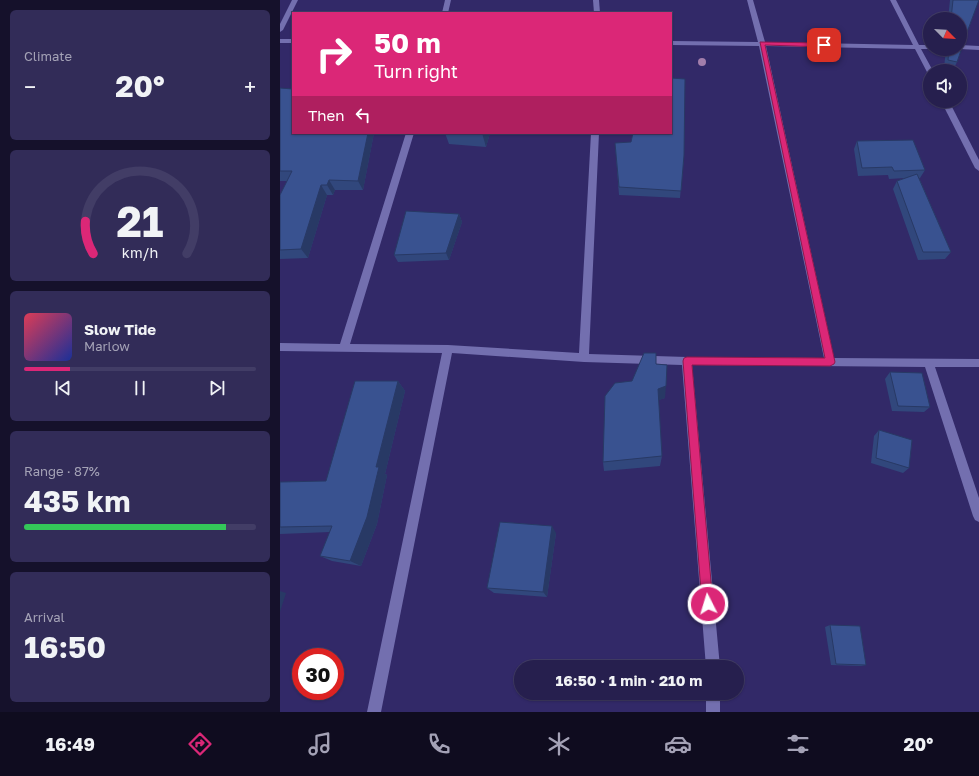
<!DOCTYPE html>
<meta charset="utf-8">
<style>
:root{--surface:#261f4e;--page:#322c58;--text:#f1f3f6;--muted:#a4a2b6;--line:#423d66;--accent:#db2777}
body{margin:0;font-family:"Golos Text",sans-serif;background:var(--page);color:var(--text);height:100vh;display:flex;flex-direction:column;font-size:15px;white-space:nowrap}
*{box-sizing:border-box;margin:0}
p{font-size:13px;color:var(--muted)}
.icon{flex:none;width:22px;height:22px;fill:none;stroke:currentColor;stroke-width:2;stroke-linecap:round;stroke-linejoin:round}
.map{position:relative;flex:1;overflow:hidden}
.side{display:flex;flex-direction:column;gap:10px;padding:10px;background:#15112b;width:280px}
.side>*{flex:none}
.hud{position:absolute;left:12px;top:12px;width:380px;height:122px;border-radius:0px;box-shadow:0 1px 3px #0004,0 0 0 1px var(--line);background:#db2777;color:#fff;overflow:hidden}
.needle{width:26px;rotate:114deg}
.buttons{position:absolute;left:643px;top:12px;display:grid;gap:8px}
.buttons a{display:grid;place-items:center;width:44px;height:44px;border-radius:50%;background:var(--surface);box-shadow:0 1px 3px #0004,0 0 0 1px var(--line);font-size:20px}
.speed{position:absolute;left:12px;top:648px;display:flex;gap:8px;font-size:20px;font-weight:700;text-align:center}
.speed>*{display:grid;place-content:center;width:52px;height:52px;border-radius:50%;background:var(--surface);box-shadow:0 1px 3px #0004,0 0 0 1px var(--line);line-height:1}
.speed .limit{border:6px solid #d22;background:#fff;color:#111}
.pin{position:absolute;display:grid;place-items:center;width:34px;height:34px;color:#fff;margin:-17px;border-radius:8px;box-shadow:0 2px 6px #0006}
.me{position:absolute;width:44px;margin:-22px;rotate:355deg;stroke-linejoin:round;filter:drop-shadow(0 0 3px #0008)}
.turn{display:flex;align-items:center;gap:14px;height:84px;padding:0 16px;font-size:18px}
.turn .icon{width:52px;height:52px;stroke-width:2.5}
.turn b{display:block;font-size:28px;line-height:34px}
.then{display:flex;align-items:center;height:38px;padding:0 16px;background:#0003;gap:8px;font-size:15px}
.big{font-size:30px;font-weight:700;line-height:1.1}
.side .widget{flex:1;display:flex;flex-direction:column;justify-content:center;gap:6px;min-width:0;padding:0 14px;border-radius:6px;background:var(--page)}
.side .dial{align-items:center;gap:0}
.dial svg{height:104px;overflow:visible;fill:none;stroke:var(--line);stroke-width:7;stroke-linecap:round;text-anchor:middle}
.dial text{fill:var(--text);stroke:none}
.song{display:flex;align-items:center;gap:12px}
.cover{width:48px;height:48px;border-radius:6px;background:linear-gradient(135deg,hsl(350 70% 55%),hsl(230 70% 35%))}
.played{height:4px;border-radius:2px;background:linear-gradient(90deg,var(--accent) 20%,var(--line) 20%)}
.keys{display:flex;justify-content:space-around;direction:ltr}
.heat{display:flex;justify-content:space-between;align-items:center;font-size:22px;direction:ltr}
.charge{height:6px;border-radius:3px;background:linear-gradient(90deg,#34c759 87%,var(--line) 0)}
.trip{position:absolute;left:234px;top:660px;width:230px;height:40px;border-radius:20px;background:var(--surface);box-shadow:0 1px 3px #0004,0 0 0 1px var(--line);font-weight:700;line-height:40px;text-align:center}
.tab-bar{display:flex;height:64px;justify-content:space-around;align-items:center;background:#0f0c1f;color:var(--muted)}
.tab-bar .icon{width:28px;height:28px}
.tab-bar .current{color:var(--accent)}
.tab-bar b{font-size:18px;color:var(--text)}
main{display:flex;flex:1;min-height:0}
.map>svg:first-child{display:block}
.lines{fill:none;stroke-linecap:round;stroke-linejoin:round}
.minor{fill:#736faf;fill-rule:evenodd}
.tree{fill:#a27eab}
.wall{fill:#31477c}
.shaded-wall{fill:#283965}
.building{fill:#395290;stroke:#283965}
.route{fill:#db2777;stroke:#8e194d}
</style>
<main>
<section class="side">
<div class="widget"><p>Climate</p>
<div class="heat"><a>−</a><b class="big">20°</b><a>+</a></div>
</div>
<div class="widget dial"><svg viewBox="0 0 100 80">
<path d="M14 69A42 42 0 1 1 86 69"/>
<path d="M14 69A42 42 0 0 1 8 44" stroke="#db2777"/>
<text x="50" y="56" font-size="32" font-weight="700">21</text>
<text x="50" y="72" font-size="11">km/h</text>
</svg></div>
<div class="widget">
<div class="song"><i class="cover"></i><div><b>Slow Tide</b><p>Marlow</p></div></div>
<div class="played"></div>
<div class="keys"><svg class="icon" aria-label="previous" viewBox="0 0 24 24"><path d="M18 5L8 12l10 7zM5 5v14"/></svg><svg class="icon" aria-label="pause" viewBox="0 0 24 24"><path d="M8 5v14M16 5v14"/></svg><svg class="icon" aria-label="next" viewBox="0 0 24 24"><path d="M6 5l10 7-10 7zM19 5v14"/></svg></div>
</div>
<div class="widget"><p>Range · 87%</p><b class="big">435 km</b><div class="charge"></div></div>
<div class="widget"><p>Arrival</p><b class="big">16:50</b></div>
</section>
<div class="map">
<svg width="699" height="712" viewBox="0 0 699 712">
<rect width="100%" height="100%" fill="#322968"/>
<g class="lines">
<g class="minor">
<polygon points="12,0 18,0 3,30 0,32 0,24"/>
<polygon points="165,0 171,0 168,13 162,13"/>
<polygon points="313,0 319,0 320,13 314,13"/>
<polygon points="467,0 473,0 485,42 633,45 610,0 616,0 639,45 650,45 650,49 641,49 653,71 650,71 650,74 647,72 635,49 486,46 554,358 699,359 699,367 655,367 699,498 699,522 695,520 693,516 645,367 412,365 440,667 426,667 402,365 304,362 172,353 101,712 87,712 162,353 0,351 0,343 60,344 126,133 134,133 70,344 168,345 299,353 311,133 319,133 309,354 407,357 544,358 479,46 391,45 391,41 478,42"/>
<rect x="0" y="39" width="13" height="4"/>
<polygon points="680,45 699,46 699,50 680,49"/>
<polygon points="661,101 669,101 699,160 699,171 695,168"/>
<rect x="426" y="693" width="14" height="19"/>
</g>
</g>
<circle class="tree" cx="422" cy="62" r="4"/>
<g class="wall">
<polygon points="670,0 699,0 684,41 677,62 673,70 664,68 666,49 680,49 680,19 668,19"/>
<polygon points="0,88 13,133 94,133 83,190 55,190 53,195 47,195 28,258 0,259 0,195 7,181 0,181"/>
<polygon points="165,133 210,133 206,147 169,144"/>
<polygon points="577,141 645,170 640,178 639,178 671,252 665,259 638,260 613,189 617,181 625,178 609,179 608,175 578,176 574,149"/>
<polygon points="335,143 404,155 400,198 339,195"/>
<polygon points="179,214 182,222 169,260 118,262 114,255"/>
<polygon points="376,364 385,398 378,400 382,456 380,466 324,471 323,462"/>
<polygon points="610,372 650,407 644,412 612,411 605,379"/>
<polygon points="118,381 125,391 105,474 107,475 97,524 81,566 52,561 40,556 50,532 0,534 0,482 46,481"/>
<polygon points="599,430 629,468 623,473 591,463 594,436"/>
<polygon points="276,533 267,597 214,593 207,588"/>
<polygon points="550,625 586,665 581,666 551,665 545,627"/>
</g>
<g class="shaded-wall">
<polygon points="686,35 682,44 683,37"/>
<polygon points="88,133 94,133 83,190 78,181"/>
<polygon points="202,133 210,133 206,147"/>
<polygon points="49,180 55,190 53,195 47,185"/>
<polygon points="41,185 47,195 28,258 21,249"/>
<polygon points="179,214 182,222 169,260 166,253"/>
<polygon points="118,381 125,391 105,474 107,475 97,524 81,566 70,561 96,467"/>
<polygon points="386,386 385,398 377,401 378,389"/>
<polygon points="272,526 276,533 267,597 263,592"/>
<polygon points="0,591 6,593 0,612"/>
</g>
<g class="building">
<polygon points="673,0 699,0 686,35 683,37 684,42 677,62 668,60 669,49 680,49 680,19 671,19"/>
<polygon points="391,78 405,79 404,155 401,191 339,187 335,143 351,142 353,133 391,133"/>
<polygon points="0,88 13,89 13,133 88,133 78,181 49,180 47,185 41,185 21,249 0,250 0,195 12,171 0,171"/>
<polygon points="633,140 645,170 614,171 612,167 582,168 577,141"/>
<polygon points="637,174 671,252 643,252 617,181"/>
<polygon points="126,211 179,214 166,253 114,255"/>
<polygon points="364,353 376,353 376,364 387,365 386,386 378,389 382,456 323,462 325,396 335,383 352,381"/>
<polygon points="610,372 642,373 650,407 618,406"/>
<polygon points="75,381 118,381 96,467 99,467 87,517 70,561 40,556 52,526 0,527 0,482 46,481"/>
<polygon points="599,430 632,440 629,468 596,458"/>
<polygon points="220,522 272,526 263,592 207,588"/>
<polygon points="550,625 580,626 586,665 556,664"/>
</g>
<polygon class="route" points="480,42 544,43 547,45 544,47 485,45 555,362 554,364 550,366 412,365 433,604 432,608 428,610 424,608 422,604 403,361 404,358 407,357 545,358"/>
</svg>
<div class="buttons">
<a><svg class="needle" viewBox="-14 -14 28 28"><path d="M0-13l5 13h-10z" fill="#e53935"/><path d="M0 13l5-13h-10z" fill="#a4a2b6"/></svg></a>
<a><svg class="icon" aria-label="sound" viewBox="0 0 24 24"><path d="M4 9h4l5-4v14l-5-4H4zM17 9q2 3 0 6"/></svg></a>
</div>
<div class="speed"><div class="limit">30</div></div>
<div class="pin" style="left:544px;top:45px;background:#d93025"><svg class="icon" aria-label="arrive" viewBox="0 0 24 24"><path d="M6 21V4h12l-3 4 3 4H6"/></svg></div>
<svg class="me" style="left:428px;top:604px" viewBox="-20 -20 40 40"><circle r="17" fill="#db2777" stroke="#fff" stroke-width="3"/><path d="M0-11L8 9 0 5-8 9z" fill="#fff"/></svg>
<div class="trip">16:50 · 1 min · 210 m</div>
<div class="hud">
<div class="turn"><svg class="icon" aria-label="right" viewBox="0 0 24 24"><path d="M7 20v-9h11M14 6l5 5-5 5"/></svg><div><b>50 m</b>Turn right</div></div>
<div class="then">Then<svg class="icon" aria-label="left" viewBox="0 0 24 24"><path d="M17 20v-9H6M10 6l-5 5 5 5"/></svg></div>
</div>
</div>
</main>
<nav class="tab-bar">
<b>16:49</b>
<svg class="icon current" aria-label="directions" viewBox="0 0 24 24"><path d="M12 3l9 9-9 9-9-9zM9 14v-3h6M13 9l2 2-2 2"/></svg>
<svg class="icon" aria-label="music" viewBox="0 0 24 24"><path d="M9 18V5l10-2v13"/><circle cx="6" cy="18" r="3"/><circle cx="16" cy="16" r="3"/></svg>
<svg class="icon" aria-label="phone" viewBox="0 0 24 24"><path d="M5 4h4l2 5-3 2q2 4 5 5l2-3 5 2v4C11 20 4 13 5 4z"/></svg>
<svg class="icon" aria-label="climate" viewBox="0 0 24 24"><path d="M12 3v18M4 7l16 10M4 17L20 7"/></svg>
<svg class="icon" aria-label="car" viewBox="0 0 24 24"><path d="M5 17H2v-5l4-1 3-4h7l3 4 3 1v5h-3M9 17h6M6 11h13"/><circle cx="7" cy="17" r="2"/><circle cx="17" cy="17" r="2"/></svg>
<svg class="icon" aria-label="filters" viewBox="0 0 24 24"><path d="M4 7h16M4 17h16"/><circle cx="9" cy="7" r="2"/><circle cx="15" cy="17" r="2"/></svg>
<b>20°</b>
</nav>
